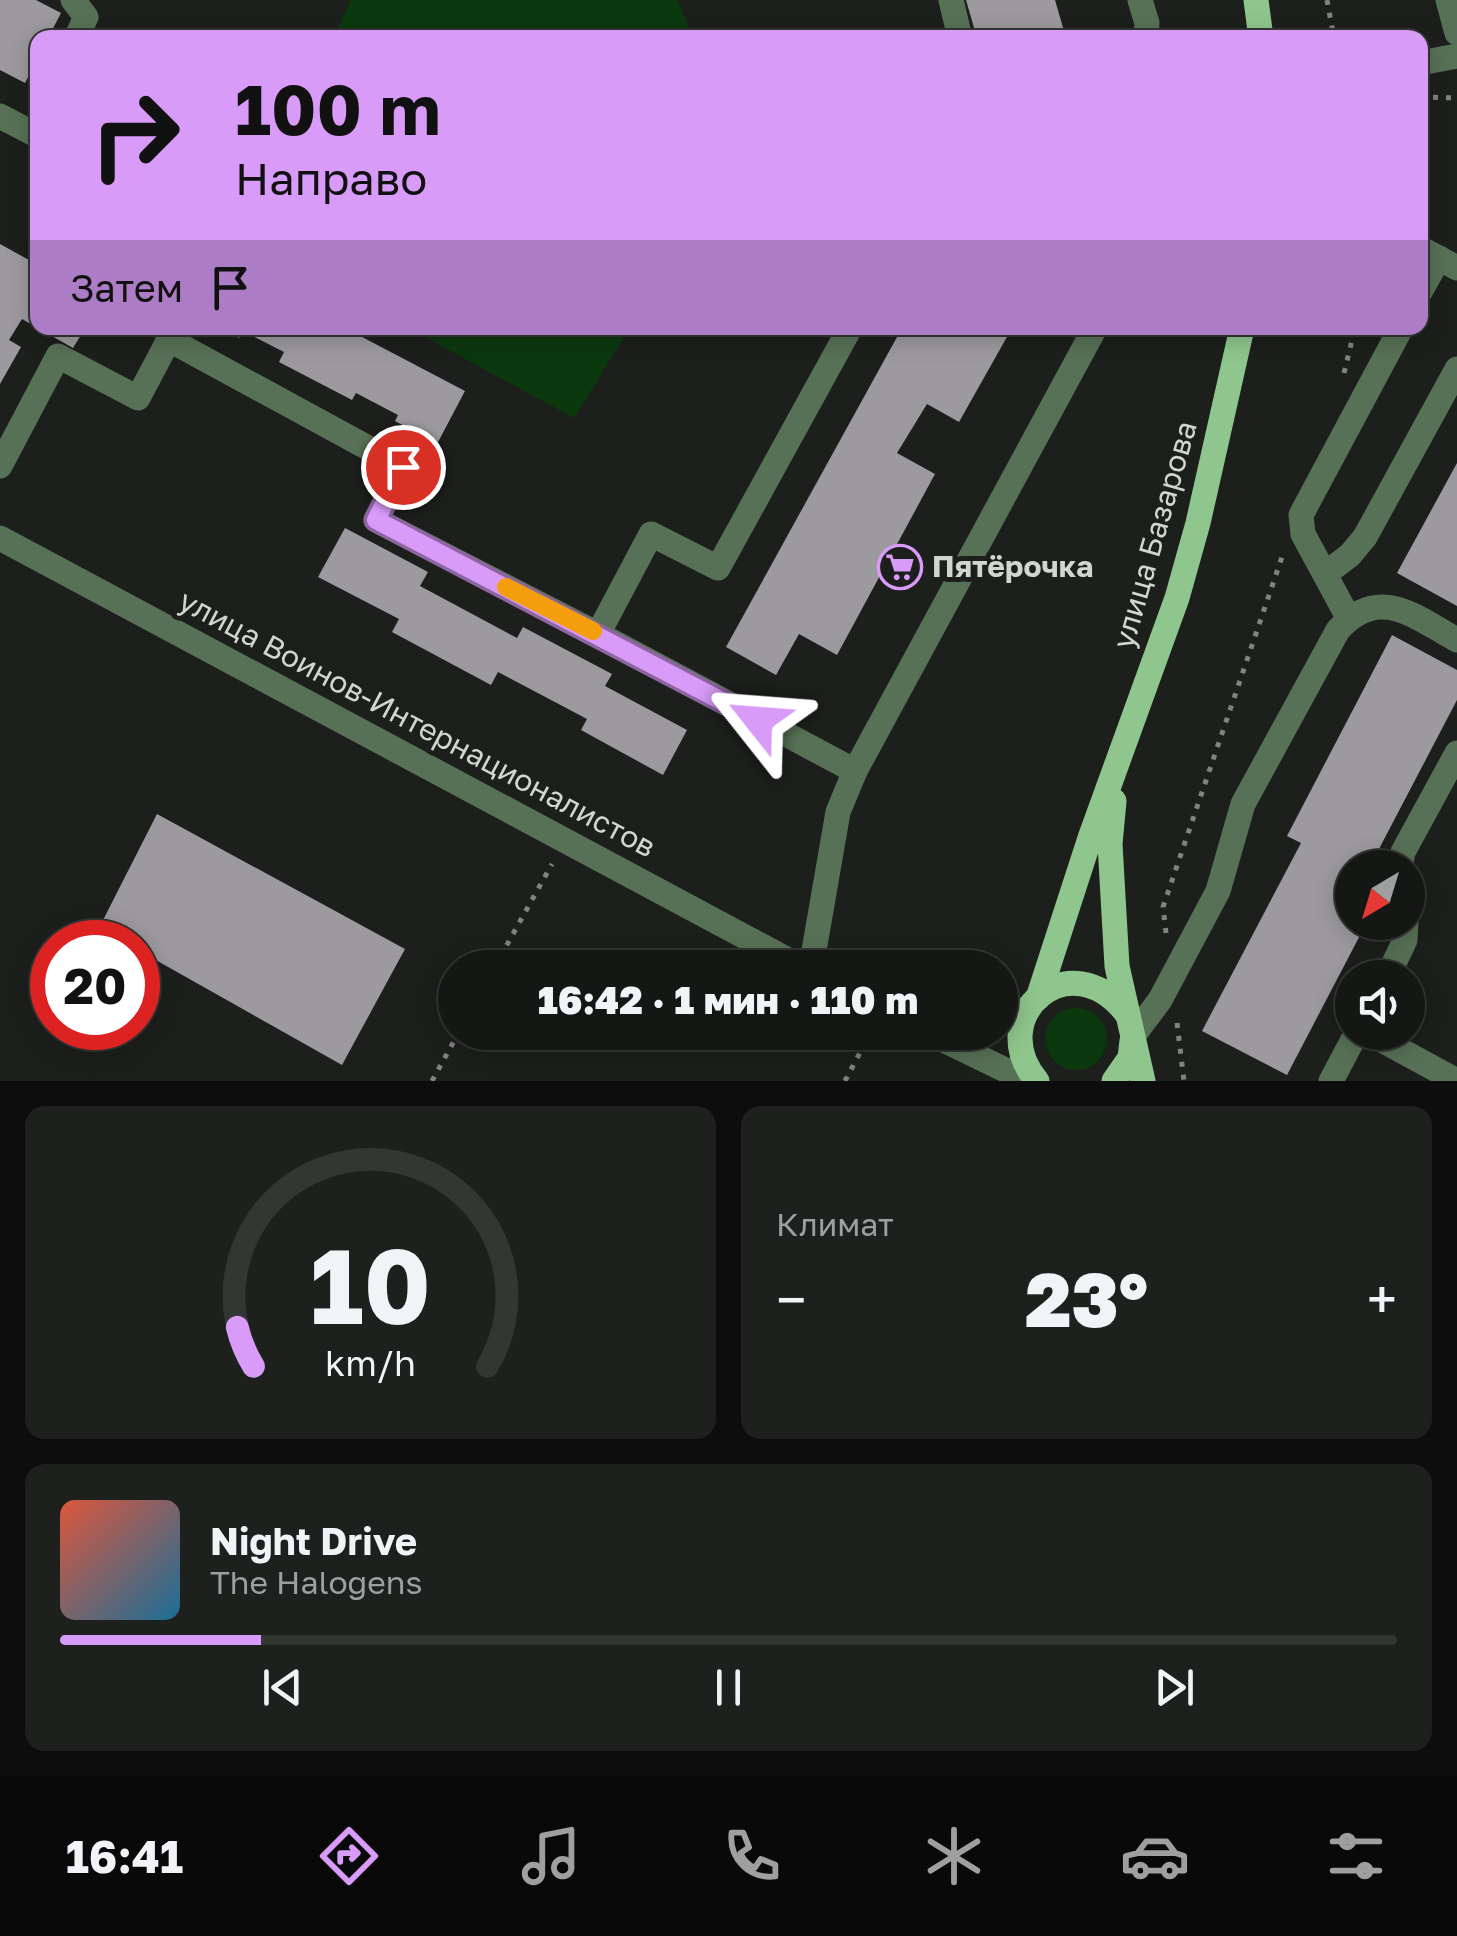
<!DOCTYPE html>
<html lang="ru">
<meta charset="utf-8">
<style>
:root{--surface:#151715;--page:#1e201e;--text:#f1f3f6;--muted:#9d9fa0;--line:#343634;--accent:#d89bf8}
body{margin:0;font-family:"Golos Text",sans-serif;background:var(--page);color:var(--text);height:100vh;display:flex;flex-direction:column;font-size:38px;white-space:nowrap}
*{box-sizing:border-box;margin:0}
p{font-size:32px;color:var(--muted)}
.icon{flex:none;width:55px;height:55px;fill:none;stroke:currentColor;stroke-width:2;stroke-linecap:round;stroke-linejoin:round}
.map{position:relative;height:1081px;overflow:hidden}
.sheet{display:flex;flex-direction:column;gap:25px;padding:25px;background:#0c0d0c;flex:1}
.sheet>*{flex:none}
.guide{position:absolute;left:30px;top:30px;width:1398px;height:305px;border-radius:20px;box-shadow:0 5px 25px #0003,0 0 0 2px var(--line);background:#d89bf8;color:#111;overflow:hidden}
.needle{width:65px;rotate:218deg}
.buttons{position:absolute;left:1335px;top:850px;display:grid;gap:20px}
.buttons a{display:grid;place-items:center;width:90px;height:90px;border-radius:50%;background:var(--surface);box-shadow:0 5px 25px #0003,0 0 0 2px var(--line);font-size:50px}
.speed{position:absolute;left:30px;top:920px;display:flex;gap:20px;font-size:50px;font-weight:700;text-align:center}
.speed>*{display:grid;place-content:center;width:130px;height:130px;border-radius:50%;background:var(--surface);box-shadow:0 5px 25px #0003,0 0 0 2px var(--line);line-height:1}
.speed .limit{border:15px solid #d22;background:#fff;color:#111}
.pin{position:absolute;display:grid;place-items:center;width:85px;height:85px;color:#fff;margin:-42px;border:5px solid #fff;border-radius:50%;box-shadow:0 2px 10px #0007}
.me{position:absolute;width:110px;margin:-55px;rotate:298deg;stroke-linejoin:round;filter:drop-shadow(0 0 8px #0008)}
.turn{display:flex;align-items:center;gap:35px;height:210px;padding:0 40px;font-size:45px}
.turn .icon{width:130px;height:130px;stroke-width:2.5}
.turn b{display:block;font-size:70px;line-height:85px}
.then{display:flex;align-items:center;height:95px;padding:0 40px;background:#0003;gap:20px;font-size:38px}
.big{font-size:75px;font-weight:800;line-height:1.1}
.sheet .card{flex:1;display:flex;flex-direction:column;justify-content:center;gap:15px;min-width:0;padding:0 35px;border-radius:20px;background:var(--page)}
.sheet .dial{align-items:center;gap:0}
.dial svg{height:260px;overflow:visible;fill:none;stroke:var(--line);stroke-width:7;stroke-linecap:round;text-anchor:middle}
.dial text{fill:var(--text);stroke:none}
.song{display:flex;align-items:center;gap:30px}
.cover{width:120px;height:120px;border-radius:15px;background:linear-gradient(135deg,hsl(10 70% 55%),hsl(200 70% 35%))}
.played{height:10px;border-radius:5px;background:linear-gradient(90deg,var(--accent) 15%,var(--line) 15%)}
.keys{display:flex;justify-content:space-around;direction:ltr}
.heat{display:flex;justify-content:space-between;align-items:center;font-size:55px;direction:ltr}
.sheet .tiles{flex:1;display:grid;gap:25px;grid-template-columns:1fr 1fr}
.card:last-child{grid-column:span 2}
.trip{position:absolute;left:438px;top:950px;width:580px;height:100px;border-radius:50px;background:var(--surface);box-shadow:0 5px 25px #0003,0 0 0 2px var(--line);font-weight:800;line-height:100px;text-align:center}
.tabs{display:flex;height:160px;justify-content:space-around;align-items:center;background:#080908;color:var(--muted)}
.tabs .icon{width:70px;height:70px}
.tabs .on{color:var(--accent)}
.tabs b{font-size:45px;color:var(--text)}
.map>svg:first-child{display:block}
.green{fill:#0c380e}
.building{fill:#9d9a9f}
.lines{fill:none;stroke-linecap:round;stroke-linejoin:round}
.path{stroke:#818381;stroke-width:5;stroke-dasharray:5 8;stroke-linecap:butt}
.minor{stroke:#577156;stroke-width:25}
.major{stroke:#8fc68d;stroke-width:25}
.route-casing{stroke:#8c65a1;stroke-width:25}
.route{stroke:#d89bf8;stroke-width:18}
.slow{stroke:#f59e0b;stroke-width:18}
.labels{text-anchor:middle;stroke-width:10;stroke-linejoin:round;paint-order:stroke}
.street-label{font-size:30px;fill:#d3d5d3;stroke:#1c1f1c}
.poi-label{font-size:30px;font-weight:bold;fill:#d3d5d3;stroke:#1c1f1c;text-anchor:start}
</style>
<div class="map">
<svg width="1457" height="1081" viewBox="0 0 1457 1081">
<rect width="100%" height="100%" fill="#1c1f1c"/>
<g class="green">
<polygon points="351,0 678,0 693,37 333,37"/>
<polygon points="408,328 630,328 574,418"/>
<circle cx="1076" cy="1039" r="31"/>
</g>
<g class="building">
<polygon points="0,0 36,0 61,13 48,38 38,38 38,58 25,83 0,70"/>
<polygon points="966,0 1055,0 1066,38 977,38"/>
<polygon points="0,244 38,265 38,328 69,328 81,335 73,348 22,319 9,340 21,347 0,384"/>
<polygon points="219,328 345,328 465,391 437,444 395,421 398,415 356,393 352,400 279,362 284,352 243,331 239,338"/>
<polygon points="902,328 1012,328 959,422 927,404 897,453 935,474 837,655 799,634 776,675 726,647"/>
<polygon points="1457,463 1457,606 1397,573"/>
<polygon points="345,528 428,572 420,586 517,638 523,627 612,674 605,686 687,730 663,775 581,730 587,719 498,672 491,685 392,632 399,619 318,577"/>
<polygon points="1392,635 1457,670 1457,700 1369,868 1352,868 1352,922 1367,922 1287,1075 1202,1031 1301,843 1287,836"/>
<polygon points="157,814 405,949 342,1065 138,950 138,942 125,942 99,928"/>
</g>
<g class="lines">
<g class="path">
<polyline points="1327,0 1334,38"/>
<polyline points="1420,97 1457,98"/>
<polyline points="1344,373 1355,328"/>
<polyline points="1166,933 1163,907 1283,554"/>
<polyline points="494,968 552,864"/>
<polyline points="1177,1023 1184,1081"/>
<polyline points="432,1081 459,1032"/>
<polyline points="845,1081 871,1032"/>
</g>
<g class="minor">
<polyline points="73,0 86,17 76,38"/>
<polyline points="951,0 960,38"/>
<polyline points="1140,0 1147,23 1146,38"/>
<polyline points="1448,0 1457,33"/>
<polyline points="1420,63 1457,56"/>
<polyline points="0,116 38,136"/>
<polyline points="1420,248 1457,268"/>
<polyline points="1420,292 1439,258"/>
<polyline points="168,339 403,467 376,520 598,634 651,534 718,568 850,328"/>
<polyline points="0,466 58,356 138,398 175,328"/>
<polyline points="0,538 803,968"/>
<polyline points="1325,574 1350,555 1365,537 1457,369"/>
<polyline points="1349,619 1303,534 1301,515 1401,328"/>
<polyline points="598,634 855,771"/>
<polyline points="1400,868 1403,852 1457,753"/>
<polyline points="811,968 838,812 855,771 1095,328"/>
<polyline points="1387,978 1405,940 1406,922"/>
<polyline points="1000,1019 1030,1007"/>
<polyline points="927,1032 1028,1081"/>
<polyline points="1367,1032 1457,1081"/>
<path d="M 1133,1036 L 1160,1000 L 1218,891 L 1243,804 L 1338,630 C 1379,584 1415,617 1457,640"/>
<polyline points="1331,1081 1357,1032"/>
</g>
<g class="major">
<polyline points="1256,0 1261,38"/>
<polyline points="1114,801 1110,844 1117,966 1143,1081"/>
<polyline points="1038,998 1090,838 1177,598 1198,523 1242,328"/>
<path d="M 1037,1081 C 983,1017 1070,939 1127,1014"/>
<polyline points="1114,1081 1130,1058 1132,1041"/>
</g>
</g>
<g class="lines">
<defs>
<polyline id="route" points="403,467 376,520 758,720"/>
</defs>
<use href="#route" class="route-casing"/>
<use href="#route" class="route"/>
<polyline class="slow" points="506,587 593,631"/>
</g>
<defs>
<symbol id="supermarket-ring" viewBox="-11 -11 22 22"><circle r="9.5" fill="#1c1f1c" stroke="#d89bf8" stroke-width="1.5"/><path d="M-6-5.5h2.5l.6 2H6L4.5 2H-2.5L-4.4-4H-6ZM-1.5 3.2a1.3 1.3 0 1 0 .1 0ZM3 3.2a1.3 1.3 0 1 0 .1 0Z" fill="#d89bf8"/></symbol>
</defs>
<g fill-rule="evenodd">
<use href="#supermarket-ring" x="875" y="542" width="50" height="50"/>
</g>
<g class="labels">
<g class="street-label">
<text transform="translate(1155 535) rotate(-74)" y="10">улица Базарова</text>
<text transform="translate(417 724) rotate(28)" y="10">улица Воинов-Интернационалистов</text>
</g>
<g class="poi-label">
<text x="932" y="577">Пятёрочка</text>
</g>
</g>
</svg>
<div class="buttons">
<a><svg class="needle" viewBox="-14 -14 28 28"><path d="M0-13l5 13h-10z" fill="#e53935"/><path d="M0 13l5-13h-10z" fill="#9d9fa0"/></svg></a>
<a><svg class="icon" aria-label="sound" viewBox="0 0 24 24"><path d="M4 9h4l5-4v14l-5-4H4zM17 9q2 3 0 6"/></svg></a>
</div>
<div class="speed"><div class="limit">20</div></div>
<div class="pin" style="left:403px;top:467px;background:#d93025"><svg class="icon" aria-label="arrive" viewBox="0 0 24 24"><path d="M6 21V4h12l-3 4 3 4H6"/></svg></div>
<svg class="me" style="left:758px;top:720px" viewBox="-20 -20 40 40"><path d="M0-17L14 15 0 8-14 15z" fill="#d89bf8" stroke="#fff" stroke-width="4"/></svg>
<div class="trip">16:42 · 1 мин · 110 m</div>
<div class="guide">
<div class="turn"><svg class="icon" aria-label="right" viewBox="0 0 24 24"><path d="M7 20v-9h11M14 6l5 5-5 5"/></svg><div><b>100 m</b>Направо</div></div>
<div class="then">Затем<svg class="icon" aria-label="arrive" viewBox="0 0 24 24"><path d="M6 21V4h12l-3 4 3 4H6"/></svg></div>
</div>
</div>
<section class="sheet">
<div class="tiles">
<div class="card dial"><svg viewBox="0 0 100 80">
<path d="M14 69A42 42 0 1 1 86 69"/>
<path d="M14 69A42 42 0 0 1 9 57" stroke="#d89bf8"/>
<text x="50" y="56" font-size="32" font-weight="700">10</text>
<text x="50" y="72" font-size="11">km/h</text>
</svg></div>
<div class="card"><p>Климат</p>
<div class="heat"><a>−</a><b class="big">23°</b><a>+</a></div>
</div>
<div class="card">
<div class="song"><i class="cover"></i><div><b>Night Drive</b><p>The Halogens</p></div></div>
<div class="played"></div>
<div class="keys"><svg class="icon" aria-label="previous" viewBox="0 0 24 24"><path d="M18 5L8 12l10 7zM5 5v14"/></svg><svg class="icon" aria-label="pause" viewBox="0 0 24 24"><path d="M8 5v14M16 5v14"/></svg><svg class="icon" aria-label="next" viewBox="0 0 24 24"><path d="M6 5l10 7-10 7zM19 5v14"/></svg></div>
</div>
</div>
</section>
<nav class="tabs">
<b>16:41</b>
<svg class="icon on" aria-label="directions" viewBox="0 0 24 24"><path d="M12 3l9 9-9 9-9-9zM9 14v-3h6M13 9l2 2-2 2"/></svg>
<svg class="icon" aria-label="music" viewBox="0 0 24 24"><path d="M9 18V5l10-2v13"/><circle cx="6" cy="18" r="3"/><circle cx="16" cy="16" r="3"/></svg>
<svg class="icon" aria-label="phone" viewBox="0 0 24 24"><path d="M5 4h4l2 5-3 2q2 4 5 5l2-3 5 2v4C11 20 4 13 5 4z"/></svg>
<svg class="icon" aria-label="climate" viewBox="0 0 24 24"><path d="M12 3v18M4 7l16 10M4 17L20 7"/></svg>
<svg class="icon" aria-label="car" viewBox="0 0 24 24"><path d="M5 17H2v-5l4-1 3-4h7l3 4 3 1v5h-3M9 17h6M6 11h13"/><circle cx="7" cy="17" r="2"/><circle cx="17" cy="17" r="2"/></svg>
<svg class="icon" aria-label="filters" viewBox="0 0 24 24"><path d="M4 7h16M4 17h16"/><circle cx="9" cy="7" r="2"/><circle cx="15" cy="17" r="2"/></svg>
</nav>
